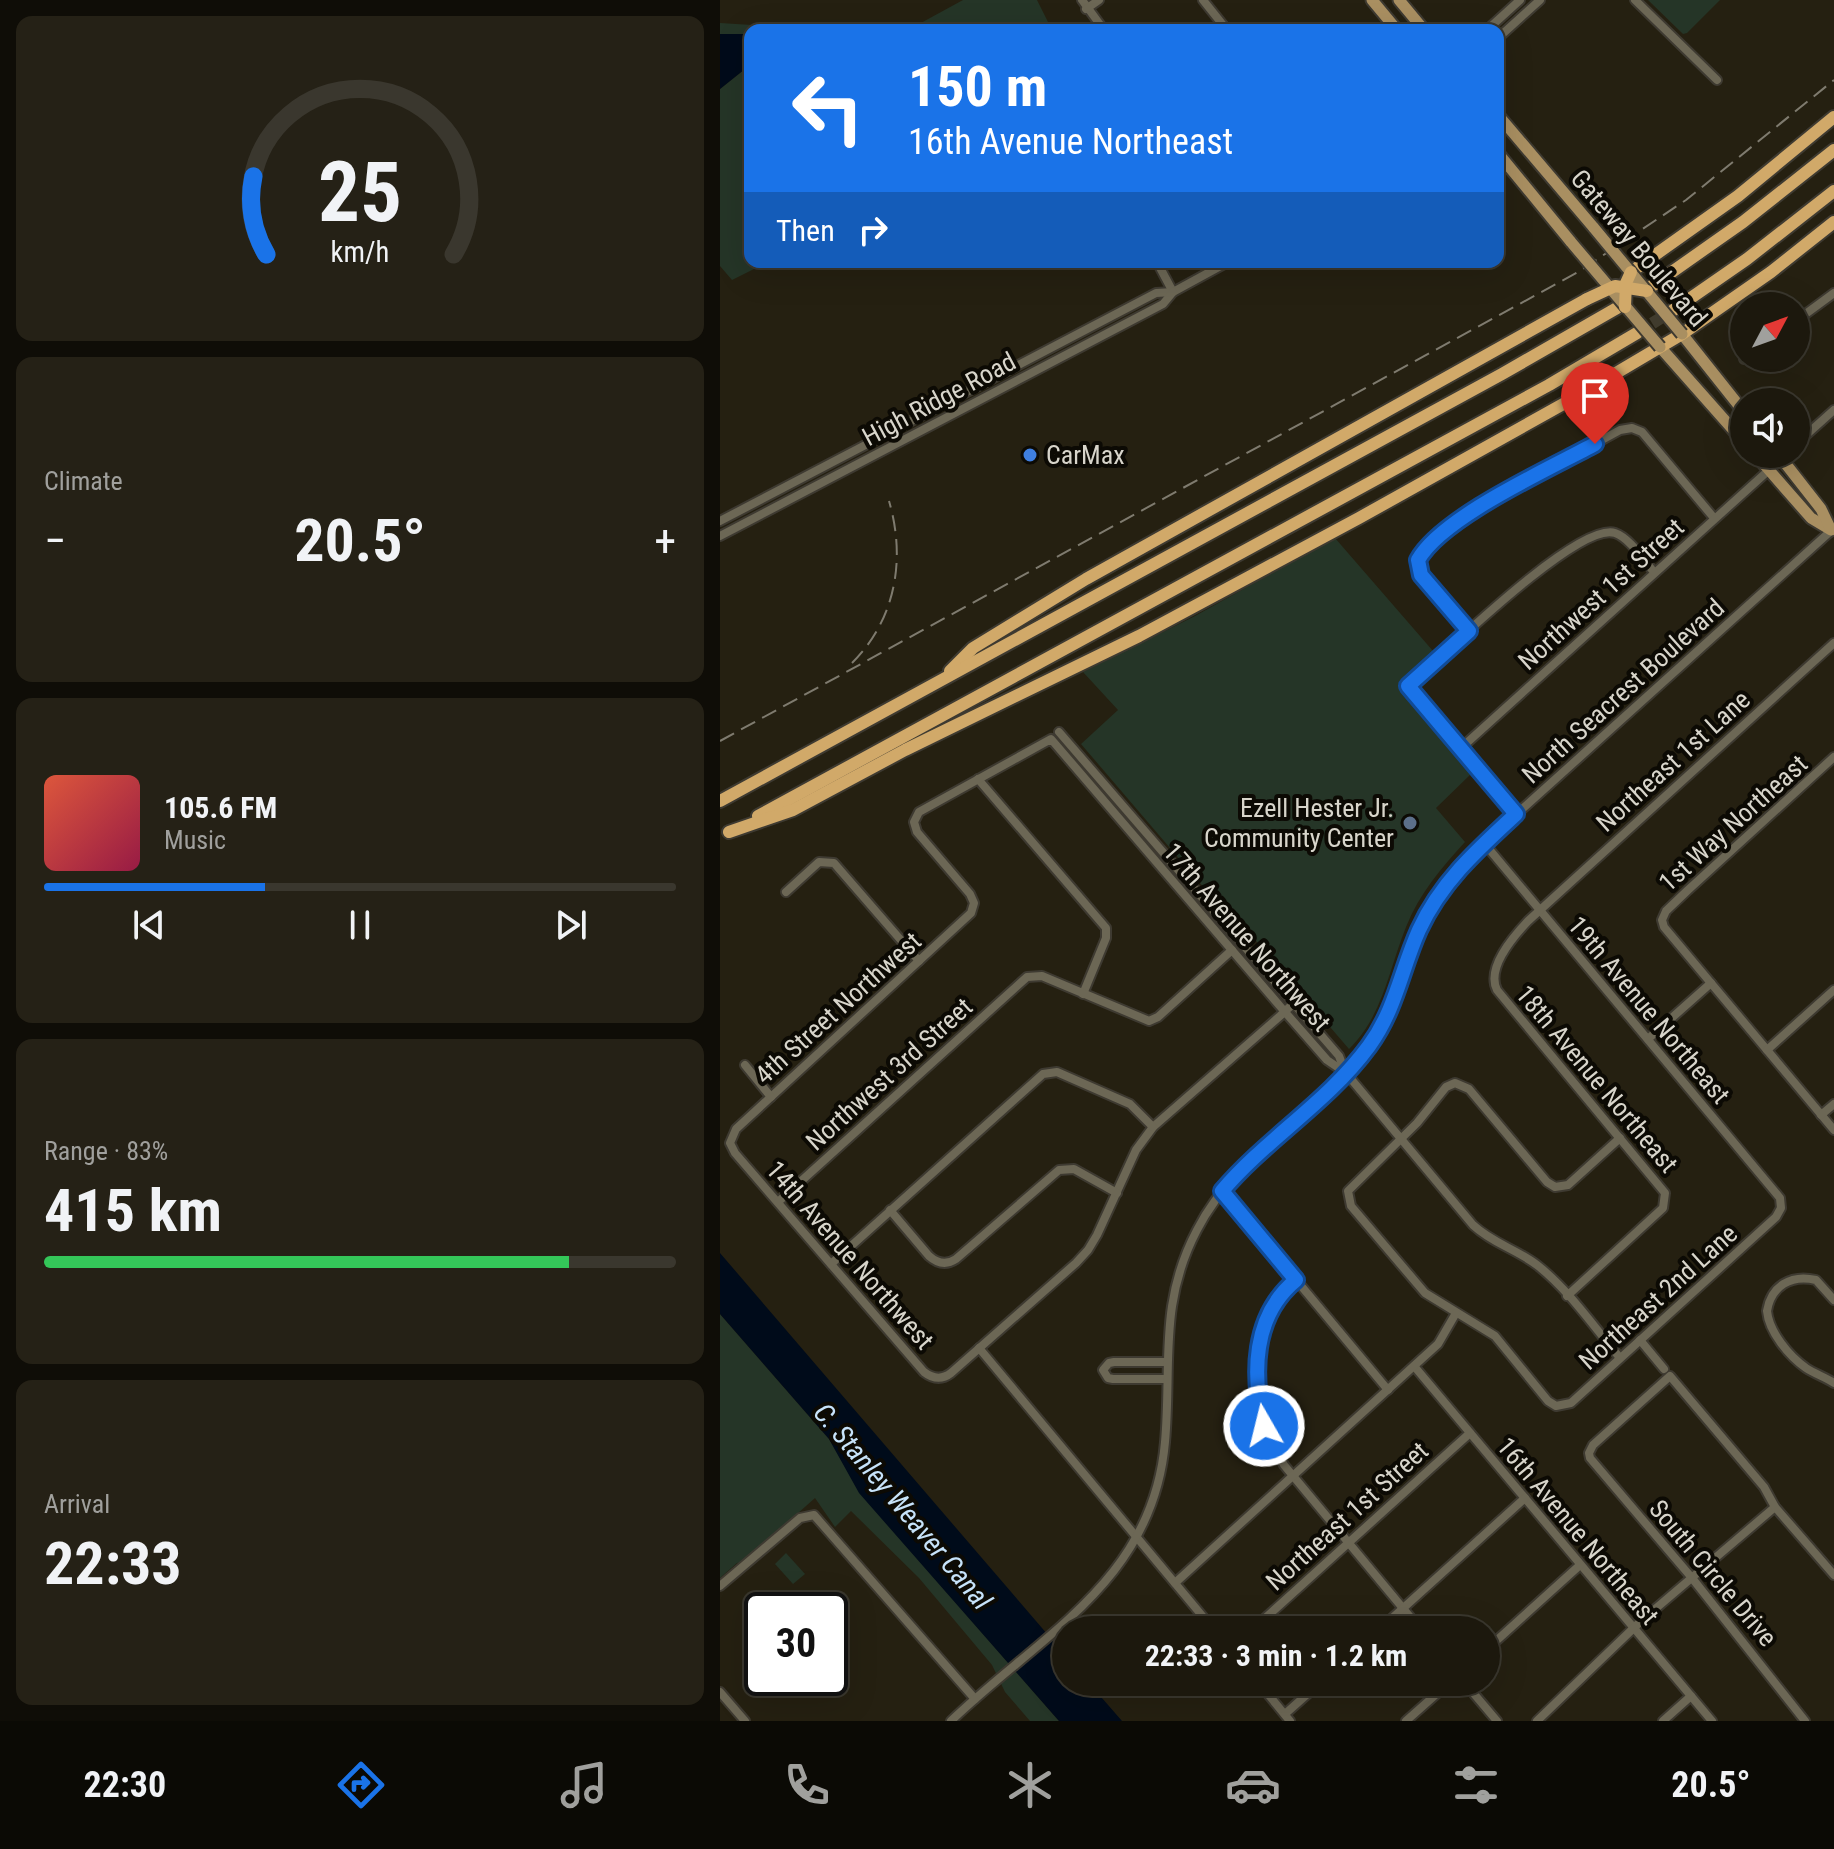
<!DOCTYPE html>
<meta charset="utf-8">
<style>
:root{--surface:#1c180d;--page:#252116;--text:#f1f3f6;--muted:#a0a09d;--line:#3a372e;--accent:#1a73e8}
body{margin:0;font-family:"Roboto Condensed",sans-serif;background:var(--page);color:var(--text);height:100vh;display:flex;flex-direction:column;font-size:30px;white-space:nowrap}
*{box-sizing:border-box;margin:0}
p{font-size:26px;color:var(--muted)}
.icon{flex:none;width:44px;height:44px;fill:none;stroke:currentColor;stroke-width:2;stroke-linecap:round;stroke-linejoin:round}
.map{position:relative;flex:1;overflow:hidden}
.drawer{display:flex;flex-direction:column;gap:16px;padding:16px;background:#0f0d07;width:720px}
.drawer>*{flex:none}
.hud{position:absolute;left:24px;top:24px;width:760px;height:244px;border-radius:16px;box-shadow:0 8px 32px #0002,0 0 0 2px var(--line);background:#1a73e8;color:#fff;overflow:hidden}
.needle{width:52px;rotate:49deg}
.fabs{position:absolute;left:1010px;top:292px;display:grid;gap:16px}
.fabs a{display:grid;place-items:center;width:80px;height:80px;border-radius:50%;background:var(--surface);box-shadow:0 8px 32px #0002,0 0 0 2px var(--line);font-size:40px}
.speed{position:absolute;left:24px;top:1592px;display:flex;gap:16px;font-size:40px;font-weight:700;text-align:center}
.speed>*{display:grid;place-content:center;width:104px;height:104px;border-radius:50%;background:var(--surface);box-shadow:0 8px 32px #0002,0 0 0 2px var(--line);line-height:1}
.speed .limit{border:4px solid #111;border-radius:12px;background:#fff;color:#111}
.pin{position:absolute;display:grid;place-items:center;width:68px;height:68px;color:#fff;margin:-82px -34px;border-radius:50% 50% 50% 0;rotate:-45deg;box-shadow:0 0 8px #0007}
.pin .icon{rotate:45deg}
.me{position:absolute;width:88px;margin:-44px;rotate:352deg;stroke-linejoin:round;filter:drop-shadow(0 0 6px #0008)}
.turn{display:flex;align-items:center;gap:28px;height:168px;padding:0 32px;font-size:36px}
.turn .icon{width:104px;height:104px;stroke-width:2.5}
.turn b{display:block;font-size:56px;line-height:68px}
.then{display:flex;align-items:center;height:76px;padding:0 32px;background:#0003;gap:16px;font-size:30px}
.big{font-size:60px;font-weight:700;line-height:1.1}
.drawer .tile{flex:1;display:flex;flex-direction:column;justify-content:center;gap:12px;min-width:0;padding:0 28px;border-radius:16px;background:var(--page)}
.drawer .dial{align-items:center;gap:0}
.dial svg{height:208px;overflow:visible;fill:none;stroke:var(--line);stroke-width:7;stroke-linecap:round;text-anchor:middle}
.dial text{fill:var(--text);stroke:none}
.song{display:flex;align-items:center;gap:24px}
.cover{width:96px;height:96px;border-radius:12px;background:linear-gradient(135deg,hsl(10 70% 55%),hsl(340 70% 35%))}
.played{height:8px;border-radius:4px;background:linear-gradient(90deg,var(--accent) 35%,var(--line) 35%)}
.keys{display:flex;justify-content:space-around;direction:ltr}
.heat{display:flex;justify-content:space-between;align-items:center;font-size:44px;direction:ltr}
.charge{height:12px;border-radius:6px;background:linear-gradient(90deg,#34c759 83%,var(--line) 0)}
.trip{position:absolute;left:332px;top:1616px;width:448px;height:80px;border-radius:40px;background:var(--surface);box-shadow:0 8px 32px #0002,0 0 0 2px var(--line);font-weight:700;line-height:80px;text-align:center}
.dock{display:flex;height:128px;justify-content:space-around;align-items:center;background:#0b0a05;color:var(--muted)}
.dock .icon{width:56px;height:56px}
.dock .current{color:var(--accent)}
.dock b{font-size:36px;color:var(--text)}
main{display:flex;flex:1;min-height:0}
.map>svg:first-child{display:block}
.green{fill:#253527}
.water{fill:#000b1a}
.lines{fill:none;stroke-linecap:round;stroke-linejoin:round}
.highway-tunnel{stroke:#403b2d;stroke-width:12;stroke-dasharray:12 6;stroke-linecap:butt}
.minor-casing{stroke:#3e3a31;stroke-width:12}
.major-casing{stroke:#3e3a31;stroke-width:15}
.highway-casing{stroke:#3e3a31;stroke-width:16}
.minor{stroke:#6c6755;stroke-width:8}
.major{stroke:#a98f61;stroke-width:11}
.highway{stroke:#d1a969;stroke-width:12}
.rail{stroke:#7f7b6f;stroke-width:2;stroke-dasharray:16 8;stroke-linecap:butt}
.major-bridge-casing{stroke:#3e3a31;stroke-width:15;stroke-linecap:butt}
.highway-bridge-casing{stroke:#3e3a31;stroke-width:16;stroke-linecap:butt}
.major-bridge{stroke:#a98f61;stroke-width:11}
.highway-bridge{stroke:#d1a969;stroke-width:12}
.route-casing{stroke:#114b97;stroke-width:20}
.route{stroke:#1a73e8;stroke-width:14}
.shop-dot{fill:#3f7fe0;stroke:#0c0a04;stroke-width:3}
.service-dot{fill:#5c6f8a;stroke:#0c0a04;stroke-width:3}
.labels{text-anchor:middle;stroke-width:8;stroke-linejoin:round;paint-order:stroke}
.street-label{font-size:26px;fill:#d8d5cb;stroke:#0c0a04}
.poi-label{font-size:26px;fill:#d8d5cb;stroke:#0c0a04;text-anchor:start}
.water-label{font-size:28px;font-style:italic;fill:#c7e3fa;stroke:#0c0a04}
</style>
<main>
<section class="drawer">
<div class="tile dial"><svg viewBox="0 0 100 80">
<path d="M14 69A42 42 0 1 1 86 69"/>
<path d="M14 69A42 42 0 0 1 9 39" stroke="#1a73e8"/>
<text x="50" y="56" font-size="32" font-weight="700">25</text>
<text x="50" y="72" font-size="11">km/h</text>
</svg></div>
<div class="tile"><p>Climate</p>
<div class="heat"><a>−</a><b class="big">20.5°</b><a>+</a></div>
</div>
<div class="tile">
<div class="song"><i class="cover"></i><div><b>105.6 FM</b><p>Music</p></div></div>
<div class="played"></div>
<div class="keys"><svg class="icon" aria-label="previous" viewBox="0 0 24 24"><path d="M18 5L8 12l10 7zM5 5v14"/></svg><svg class="icon" aria-label="pause" viewBox="0 0 24 24"><path d="M8 5v14M16 5v14"/></svg><svg class="icon" aria-label="next" viewBox="0 0 24 24"><path d="M6 5l10 7-10 7zM19 5v14"/></svg></div>
</div>
<div class="tile"><p>Range · 83%</p><b class="big">415 km</b><div class="charge"></div></div>
<div class="tile"><p>Arrival</p><b class="big">22:33</b></div>
</section>
<div class="map">
<svg width="1114" height="1721" viewBox="0 0 1114 1721">
<rect width="100%" height="100%" fill="#252011"/>
<g class="green">
<polygon points="243,0 317,0 332,30 188,30"/>
<polygon points="928,0 1000,0 967,33 963,34"/>
<polygon points="0,23 112,30 30,30 30,34 0,34"/>
<polygon points="30,65 30,262 48,262 12,280 0,266 0,89"/>
<path d="M 615,538 L 713,651 L 678,685 L 752,773 L 716,808 L 745,842 C 722,867 699,894 686,927 C 669,969 663,1016 629,1049 L 524,927 L 515,924 L 361,744 L 398,710 L 363,672 L 475,616 Z"/>
<polygon points="0,1314 109,1439 140,1493 339,1721 310,1721 285,1692 272,1665 199,1578 131,1511 115,1527 95,1498 23,1562 17,1563 0,1578"/>
<polygon points="66,1553 85,1574 73,1584 55,1564"/>
</g>
<g class="water">
<polygon points="0,34 30,34 30,65 0,89"/>
<polygon points="0,1253 346,1656 346,1682 368,1682 402,1721 339,1721 139,1493 109,1439 0,1314"/>
</g>
<g class="lines">
<polyline class="highway-tunnel" points="917,333 952,311"/>
<defs>
<g id="minor">
<polyline points="362,0 384,30"/>
<polyline points="483,0 507,30"/>
<polyline points="915,0 997,80"/>
<polyline points="366,9 379,0"/>
<polyline points="767,30 800,0"/>
<polyline points="778,38 820,0"/>
<polyline points="437,262 453,292"/>
<polyline points="1076,321 1114,293"/>
<polyline points="1024,359 1025,358"/>
<polyline points="1076,444 1114,410"/>
<polyline points="0,521 436,293 453,292 508,262"/>
<polyline points="0,536 443,304 453,292"/>
<polyline points="749,631 701,575 698,565 701,555 749,513 900,430 912,428 922,432 994,518"/>
<polyline points="339,732 619,1056 625,1072"/>
<polyline points="740,749 1049,470"/>
<polyline points="1114,757 968,890 946,911 942,920 944,927 1114,1130"/>
<polyline points="258,779 386,928 386,938 363,994"/>
<path d="M 796,814 L 688,686 C 719,659 858,521 895,533 C 910,538 924,561 934,572"/>
<polyline points="764,843 1060,1198 1061,1208 1056,1217 851,1403 836,1406 828,1401 775,1336 705,1293 631,1206 628,1191 697,1123 726,1087 735,1083 749,1089 827,1182 835,1187 848,1185 900,1138"/>
<polyline points="66,892 99,862 114,863 199,961"/>
<path d="M 574,1003 L 560,1016 L 433,1127 L 416,1150 L 377,1235 L 368,1250 L 356,1263 L 231,1373 C 222,1380 213,1379 204,1372 L 15,1153 L 10,1143 L 16,1129 L 251,913 L 254,903 L 250,894 L 197,832 L 194,822 L 199,812 L 331,739 L 565,1012 L 607,1060 L 626,1073 L 753,1225 C 772,1243 796,1249 817,1265 C 849,1290 874,1327 900,1358"/>
<polyline points="928,1039 991,983"/>
<polyline points="1047,1050 1114,990"/>
<polyline points="25,1065 51,1097"/>
<polyline points="1101,1115 1114,1104"/>
<polyline points="502,1191 668,1390"/>
<polyline points="58,1202 307,977 322,976 429,1021 438,1017 512,950"/>
<path d="M 170,1210 L 209,1256 C 218,1264 227,1265 236,1259 L 339,1170 L 354,1169 L 397,1193"/>
<polyline points="111,1264 323,1074 337,1072 410,1104 433,1127"/>
<polyline points="576,1280 552,1306 540,1334 539,1394 544,1426 564,1465 701,1630"/>
<path d="M 847,1296 L 943,1208 L 945,1193 L 777,990 C 766,968 793,937 808,921 L 1114,643"/>
<path d="M 1114,1300 L 1096,1280 C 1071,1274 1051,1286 1047,1311 C 1049,1332 1069,1356 1086,1368 C 1095,1374 1105,1377 1114,1383"/>
<polyline points="920,1340 944,1369"/>
<polyline points="259,1348 494,1630"/>
<polyline points="446,1362 394,1362 389,1363 383,1370 388,1378 393,1379 446,1379"/>
<polyline points="694,1366 992,1721"/>
<polyline points="455,1583 718,1344 736,1313"/>
<polyline points="0,1586 80,1518 94,1515 255,1699"/>
<polyline points="532,1630 750,1433"/>
<polyline points="659,1630 805,1498"/>
<polyline points="766,1650 860,1565"/>
<polyline points="538,1682 570,1721"/>
<polyline points="744,1682 777,1721"/>
<polyline points="0,1692 25,1721"/>
<polyline points="565,1714 601,1682"/>
<path d="M 231,1721 C 320,1635 433,1581 445,1442 C 452,1364 438,1304 477,1230 C 519,1147 612,1108 659,1030 C 676,1004 682,975 693,946 C 707,908 730,875 760,847 L 1113,529"/>
<polyline points="686,1721 730,1682"/>
<polyline points="817,1721 921,1621 1055,1507"/>
<polyline points="943,1721 971,1696"/>
<polyline points="1085,1721 972,1578 870,1458 869,1453 873,1445 950,1376 1044,1487 1055,1507 1114,1575"/>
</g>
<g id="major">
<polyline points="652,0 677,30"/>
<polyline points="679,0 704,30"/>
<polyline points="778,115 874,228"/>
<polyline points="778,153 851,242"/>
<polyline points="962,334 1024,412"/>
<polyline points="940,347 1024,442"/>
<polyline points="1035,454 1091,518 1111,530"/>
<polyline points="1058,454 1101,509 1110,528"/>
</g>
<g id="highway">
<polyline points="911,272 1018,196 1114,117"/>
<polyline points="932,286 1023,222 1114,150"/>
<polyline points="952,311 1027,259 1114,191"/>
<polyline points="230,671 253,648 366,579 867,299"/>
<polyline points="0,801 782,374 897,308"/>
<polyline points="38,816 829,385 917,333"/>
<polyline points="9,832 73,810 185,750 419,636 639,518 854,398 962,334 1051,272 1114,222"/>
</g>
</defs>
<use href="#minor" class="minor-casing"/>
<use href="#major" class="major-casing"/>
<use href="#highway" class="highway-casing"/>
<use href="#minor" class="minor"/>
<use href="#major" class="major"/>
<use href="#highway" class="highway"/>
<g class="rail">
<path d="M 132,663 C 176,619 186,559 169,501"/>
<polyline points="0,741 858,272 966,200 1114,80"/>
</g>
<defs>
<g id="major-bridge">
<polyline points="874,228 962,334"/>
<polyline points="851,242 940,347"/>
</g>
<g id="highway-bridge">
<polyline points="867,299 895,286 927,291"/>
<polyline points="905,307 906,283 911,272"/>
</g>
</defs>
<use href="#major-bridge" class="major-bridge-casing"/>
<use href="#highway-bridge" class="highway-bridge-casing"/>
<use href="#major-bridge" class="major-bridge"/>
<use href="#highway-bridge" class="highway-bridge"/>
</g>
<g class="lines">
<defs>
<path id="route" d="M 544,1426 C 532,1375 532,1316 576,1280 L 502,1191 C 546,1139 608,1102 649,1046 C 676,1009 681,970 699,930 C 721,882 758,849 796,814 L 688,686 L 749,631 L 701,575 L 698,560 C 722,517 829,469 875,444"/>
</defs>
<use href="#route" class="route-casing"/>
<use href="#route" class="route"/>
</g>
<circle class="shop-dot" cx="310" cy="455" r="8"/>
<circle class="service-dot" cx="690" cy="823" r="8"/>
<g class="labels">
<g class="street-label">
<text transform="translate(919 248) rotate(50)" y="9">Gateway Boulevard</text>
<text transform="translate(219 399) rotate(-28)" y="9">High Ridge Road</text>
<text transform="translate(881 594) rotate(-42)" y="9">Northwest 1st Street</text>
<text transform="translate(903 691) rotate(-42)" y="9">North Seacrest Boulevard</text>
<text transform="translate(953 761) rotate(-42)" y="9">Northeast 1st Lane</text>
<text transform="translate(1013 823) rotate(-42)" y="9">1st Way Northeast</text>
<text transform="translate(527 937) rotate(49)" y="9">17th Avenue Northwest</text>
<text transform="translate(118 1008) rotate(-42)" y="9">4th Street Northwest</text>
<text transform="translate(929 1010) rotate(50)" y="9">19th Avenue Northeast</text>
<text transform="translate(169 1074) rotate(-42)" y="9">Northwest 3rd Street</text>
<text transform="translate(877 1079) rotate(50)" y="9">18th Avenue Northeast</text>
<text transform="translate(130 1255) rotate(49)" y="9">14th Avenue Northwest</text>
<text transform="translate(938 1297) rotate(-42)" y="9">Northeast 2nd Lane</text>
<text transform="translate(627 1516) rotate(-42)" y="9">Northeast 1st Street</text>
<text transform="translate(858 1531) rotate(50)" y="9">16th Avenue Northeast</text>
<text transform="translate(993 1573) rotate(50)" y="9">South Circle Drive</text>
</g>
<g class="poi-label">
<text x="326" y="464">CarMax</text>
<text x="674" y="817" text-anchor="end">Ezell Hester Jr.<tspan x="674" dy="30">Community Center</tspan></text>
</g>
<g class="water-label">
<text transform="translate(183 1506) rotate(50)" y="10">C. Stanley Weaver Canal</text>
</g>
</g>
</svg>
<div class="fabs">
<a><svg class="needle" viewBox="-14 -14 28 28"><path d="M0-13l5 13h-10z" fill="#e53935"/><path d="M0 13l5-13h-10z" fill="#a0a09d"/></svg></a>
<a><svg class="icon" aria-label="sound" viewBox="0 0 24 24"><path d="M4 9h4l5-4v14l-5-4H4zM17 9q2 3 0 6"/></svg></a>
</div>
<div class="speed"><div class="limit">30</div></div>
<div class="pin" style="left:875px;top:444px;background:#d93025"><svg class="icon" aria-label="arrive" viewBox="0 0 24 24"><path d="M6 21V4h12l-3 4 3 4H6"/></svg></div>
<svg class="me" style="left:544px;top:1426px" viewBox="-20 -20 40 40"><circle r="17" fill="#1a73e8" stroke="#fff" stroke-width="3"/><path d="M0-11L8 9 0 5-8 9z" fill="#fff"/></svg>
<div class="trip">22:33 · 3 min · 1.2 km</div>
<div class="hud">
<div class="turn"><svg class="icon" aria-label="left" viewBox="0 0 24 24"><path d="M17 20v-9H6M10 6l-5 5 5 5"/></svg><div><b>150 m</b>16th Avenue Northeast</div></div>
<div class="then">Then<svg class="icon" aria-label="right" viewBox="0 0 24 24"><path d="M7 20v-9h11M14 6l5 5-5 5"/></svg></div>
</div>
</div>
</main>
<nav class="dock">
<b>22:30</b>
<svg class="icon current" aria-label="directions" viewBox="0 0 24 24"><path d="M12 3l9 9-9 9-9-9zM9 14v-3h6M13 9l2 2-2 2"/></svg>
<svg class="icon" aria-label="music" viewBox="0 0 24 24"><path d="M9 18V5l10-2v13"/><circle cx="6" cy="18" r="3"/><circle cx="16" cy="16" r="3"/></svg>
<svg class="icon" aria-label="phone" viewBox="0 0 24 24"><path d="M5 4h4l2 5-3 2q2 4 5 5l2-3 5 2v4C11 20 4 13 5 4z"/></svg>
<svg class="icon" aria-label="climate" viewBox="0 0 24 24"><path d="M12 3v18M4 7l16 10M4 17L20 7"/></svg>
<svg class="icon" aria-label="car" viewBox="0 0 24 24"><path d="M5 17H2v-5l4-1 3-4h7l3 4 3 1v5h-3M9 17h6M6 11h13"/><circle cx="7" cy="17" r="2"/><circle cx="17" cy="17" r="2"/></svg>
<svg class="icon" aria-label="filters" viewBox="0 0 24 24"><path d="M4 7h16M4 17h16"/><circle cx="9" cy="7" r="2"/><circle cx="15" cy="17" r="2"/></svg>
<b>20.5°</b>
</nav>
